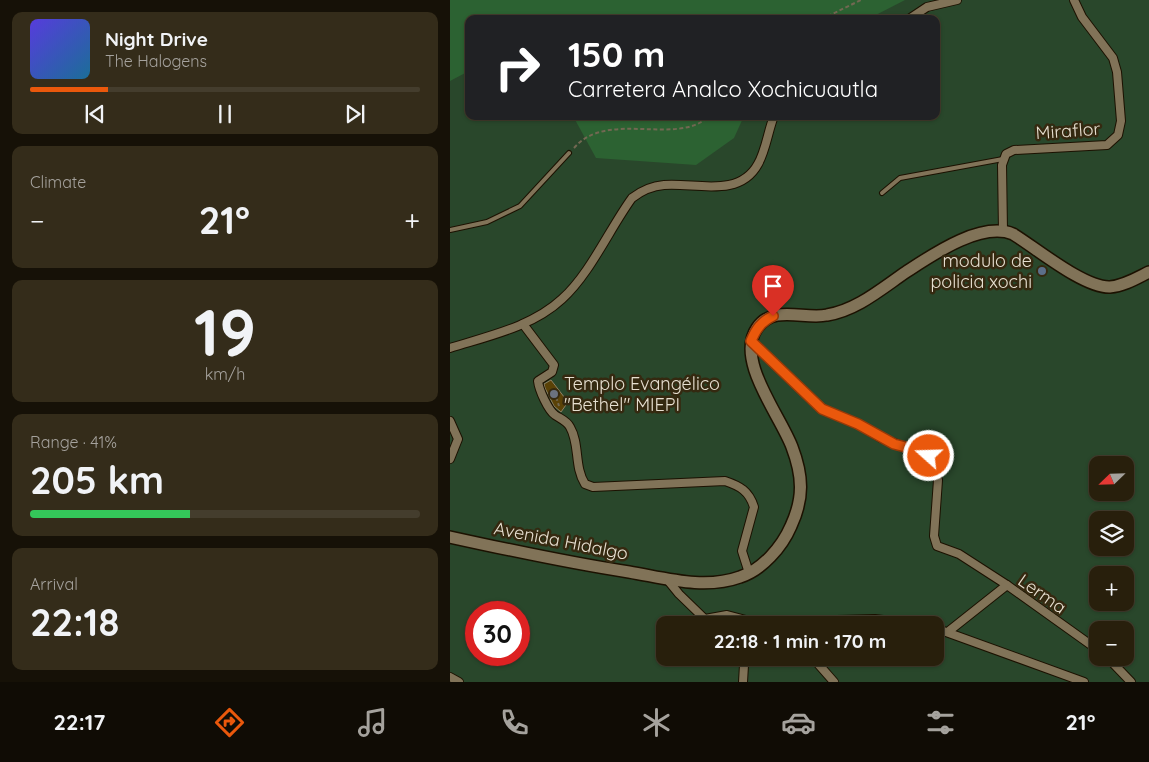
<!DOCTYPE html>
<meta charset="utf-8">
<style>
:root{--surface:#281f0c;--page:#342c1a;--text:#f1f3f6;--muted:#a5a29d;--line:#443d2d;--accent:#ea580c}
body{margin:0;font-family:Quicksand,sans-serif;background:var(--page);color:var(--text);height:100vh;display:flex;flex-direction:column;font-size:19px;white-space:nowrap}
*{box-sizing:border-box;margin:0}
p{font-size:16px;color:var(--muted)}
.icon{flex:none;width:28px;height:28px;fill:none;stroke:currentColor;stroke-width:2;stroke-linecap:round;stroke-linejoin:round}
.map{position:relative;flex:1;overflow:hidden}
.drawer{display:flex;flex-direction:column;gap:12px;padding:12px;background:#161107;width:450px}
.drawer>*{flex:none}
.banner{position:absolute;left:15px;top:15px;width:475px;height:105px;border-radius:10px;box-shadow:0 1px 4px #0004,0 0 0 1px var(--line);background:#202124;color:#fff;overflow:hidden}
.needle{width:32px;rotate:247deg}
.fabs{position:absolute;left:639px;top:456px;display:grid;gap:10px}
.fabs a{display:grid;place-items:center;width:45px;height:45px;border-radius:10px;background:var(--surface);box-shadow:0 1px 4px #0004,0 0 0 1px var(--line);font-size:25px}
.speed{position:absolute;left:15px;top:601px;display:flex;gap:10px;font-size:25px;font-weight:700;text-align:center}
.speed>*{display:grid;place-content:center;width:65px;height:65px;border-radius:50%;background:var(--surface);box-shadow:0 1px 4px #0004,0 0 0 1px var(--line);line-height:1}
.speed .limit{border:8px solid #d22;background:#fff;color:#111}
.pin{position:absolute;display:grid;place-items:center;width:42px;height:42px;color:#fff;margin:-51px -21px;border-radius:50% 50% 50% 0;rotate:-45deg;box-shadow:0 0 5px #0007}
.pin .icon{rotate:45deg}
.me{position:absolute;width:55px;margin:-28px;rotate:290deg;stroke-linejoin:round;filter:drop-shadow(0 0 4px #0008)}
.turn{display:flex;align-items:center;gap:18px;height:105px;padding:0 20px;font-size:22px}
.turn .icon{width:65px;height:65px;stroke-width:2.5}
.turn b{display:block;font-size:35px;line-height:42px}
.big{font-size:38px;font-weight:700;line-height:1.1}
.drawer .tile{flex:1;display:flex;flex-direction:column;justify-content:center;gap:8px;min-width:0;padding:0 18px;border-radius:10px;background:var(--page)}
.drawer .dial{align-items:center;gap:0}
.dial b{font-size:65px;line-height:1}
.song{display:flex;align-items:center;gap:15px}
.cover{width:60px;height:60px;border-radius:8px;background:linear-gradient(135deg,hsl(250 70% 55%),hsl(200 70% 35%))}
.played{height:5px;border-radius:2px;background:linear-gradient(90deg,var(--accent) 20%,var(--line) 20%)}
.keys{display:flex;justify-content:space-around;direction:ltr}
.heat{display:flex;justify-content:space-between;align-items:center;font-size:28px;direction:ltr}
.charge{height:8px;border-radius:4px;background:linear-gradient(90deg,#34c759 41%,var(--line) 0)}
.trip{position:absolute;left:206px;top:616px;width:288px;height:50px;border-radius:10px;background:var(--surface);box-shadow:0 1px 4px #0004,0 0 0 1px var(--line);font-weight:700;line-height:50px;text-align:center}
.dock{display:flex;height:80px;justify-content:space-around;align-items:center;background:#100c05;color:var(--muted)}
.dock .icon{width:35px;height:35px}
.dock .active{color:var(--accent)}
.dock b{font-size:22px;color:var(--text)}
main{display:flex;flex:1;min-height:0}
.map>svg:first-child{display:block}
.green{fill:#29472b;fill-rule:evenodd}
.forest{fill:#2c6232}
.building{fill:#5a4207;stroke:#8f8166}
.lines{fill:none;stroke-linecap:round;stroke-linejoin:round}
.service-casing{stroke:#1c1100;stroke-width:6}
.minor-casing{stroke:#1c1100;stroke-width:10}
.secondary-casing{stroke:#1c1100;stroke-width:14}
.path{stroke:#726852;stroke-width:2;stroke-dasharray:4 2.5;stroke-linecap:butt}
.service{stroke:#817358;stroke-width:4}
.minor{stroke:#817358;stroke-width:8}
.secondary{stroke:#817358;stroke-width:11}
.route-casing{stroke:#983908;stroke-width:12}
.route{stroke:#ea580c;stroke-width:9}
.service-dot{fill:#5c6f8a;stroke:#352910;stroke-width:2}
.worship-dot{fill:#6b7280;stroke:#352910;stroke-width:2}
.labels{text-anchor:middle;stroke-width:5;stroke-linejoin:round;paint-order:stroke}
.street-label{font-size:18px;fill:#e6dfd0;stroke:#352910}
.poi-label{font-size:18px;fill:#e6dfd0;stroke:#352910;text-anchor:end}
</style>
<main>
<section class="drawer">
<div class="tile">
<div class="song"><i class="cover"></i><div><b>Night Drive</b><p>The Halogens</p></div></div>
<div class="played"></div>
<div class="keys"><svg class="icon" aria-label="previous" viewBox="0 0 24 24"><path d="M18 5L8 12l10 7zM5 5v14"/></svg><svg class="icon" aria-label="pause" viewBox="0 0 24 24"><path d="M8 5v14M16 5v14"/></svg><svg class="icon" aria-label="next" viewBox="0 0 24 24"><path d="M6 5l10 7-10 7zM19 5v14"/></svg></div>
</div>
<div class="tile"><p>Climate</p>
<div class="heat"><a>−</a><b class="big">21°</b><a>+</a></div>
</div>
<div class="tile dial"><b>19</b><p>km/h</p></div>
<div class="tile"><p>Range · 41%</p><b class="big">205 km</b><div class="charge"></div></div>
<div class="tile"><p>Arrival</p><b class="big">22:18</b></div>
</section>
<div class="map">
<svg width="699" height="682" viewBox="0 0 699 682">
<rect width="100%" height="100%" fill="#352910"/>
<path class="green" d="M 0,0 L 699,0 L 699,682 L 0,682 ZM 19,19 L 486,19 L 486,116 L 19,116 ZM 648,465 L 675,465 L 675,492 L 648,492 ZM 648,520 L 675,520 L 675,548 L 648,548 ZM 648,575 L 675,575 L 675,602 L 648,602 ZM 26,612 L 69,612 L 69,655 L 26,655 ZM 215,625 L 485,625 L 485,658 L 215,658 ZM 648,630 L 675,630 L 675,658 L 648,658 Z"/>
<g class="forest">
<polygon points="0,0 455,0 418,19 19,19 19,71 0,81"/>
<polygon points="123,116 294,116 284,138 246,165 146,158"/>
</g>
<polygon class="building" points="101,380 118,402 111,412 104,406 95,388 94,384"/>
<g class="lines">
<defs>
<g id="service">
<polyline points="432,193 450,178 553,159"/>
<polyline points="0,230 37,222 70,206 119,153"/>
</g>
<g id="minor">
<polyline points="459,19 477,7 507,0"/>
<polyline points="553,231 552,165 556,154 564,150 657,145 668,135 671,121 667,72 663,58 632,17 624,0"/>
<path d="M 73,324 L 104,365 L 102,372 L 88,381 C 89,390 98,410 105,415 C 111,419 117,421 120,427 C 130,444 124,467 135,484 L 143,487 L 275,481 C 290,486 299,491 304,507 L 292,551 L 299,573"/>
<polyline points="301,341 372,409 408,424 431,438 479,456 488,480 484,536 487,546 509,554 557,585"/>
<path d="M 0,348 C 38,336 82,327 112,299 C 140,274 160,228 182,198 C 191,191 202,186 214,185 C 244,182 289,199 308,164 C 316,150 318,131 324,116"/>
<polyline points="0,421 8,439 0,459"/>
<polyline points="216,578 229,594 261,625"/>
<polyline points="255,619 277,615 311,624"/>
<polyline points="308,622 425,619 474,625"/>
<polyline points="485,628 634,682"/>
<polyline points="499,631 557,585 648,650"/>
<polyline points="287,658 294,665 293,682"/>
<polyline points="363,658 384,682"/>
<polyline points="658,658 681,682"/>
<polyline points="0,677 9,682"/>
</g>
<path id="secondary" d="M 0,537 C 59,550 119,563 179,572 C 215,578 254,590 290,577 C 312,570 332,547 341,526 C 354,498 353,476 342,447 C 330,415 285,360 307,328 C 323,304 355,320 377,315 C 407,310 431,289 456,272 C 482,255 531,221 563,234 C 586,248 634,288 660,287 C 674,286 687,278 699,272"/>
</defs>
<use href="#service" class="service-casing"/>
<use href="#minor" class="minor-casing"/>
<use href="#secondary" class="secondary-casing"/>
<g class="path">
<polyline points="372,19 411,0"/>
<path d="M 124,148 C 157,109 228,147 259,116"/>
<polyline points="106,397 109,406"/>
</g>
<use href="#service" class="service"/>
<use href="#minor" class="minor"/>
<use href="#secondary" class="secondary"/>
</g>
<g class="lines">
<defs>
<path id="route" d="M 323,316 C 311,322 306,329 301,341 L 372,409 L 408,424 L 444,444 L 474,452 L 479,456"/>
</defs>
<use href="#route" class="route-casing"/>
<use href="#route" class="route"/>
</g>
<circle class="service-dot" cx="592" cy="271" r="5"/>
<circle class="worship-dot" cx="104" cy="394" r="5"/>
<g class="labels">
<g class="street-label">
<text transform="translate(618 131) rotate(-4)" y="6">Miraflor</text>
<text transform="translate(111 541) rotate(11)" y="6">Avenida Hidalgo</text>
<text transform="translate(592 594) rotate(35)" y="6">Lerma</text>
</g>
<g class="poi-label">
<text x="582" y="267">modulo de<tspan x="582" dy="21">policia xochi</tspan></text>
<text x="114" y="390" text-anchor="start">Templo Evangélico<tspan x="114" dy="21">"Bethel" MIEPI</tspan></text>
</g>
</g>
</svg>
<div class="fabs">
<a><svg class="needle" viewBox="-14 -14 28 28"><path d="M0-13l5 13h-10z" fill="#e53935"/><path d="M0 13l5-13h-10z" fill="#a5a29d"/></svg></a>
<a><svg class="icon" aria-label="layers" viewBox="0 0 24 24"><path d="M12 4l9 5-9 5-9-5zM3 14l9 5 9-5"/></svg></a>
<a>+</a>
<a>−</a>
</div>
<div class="speed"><div class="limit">30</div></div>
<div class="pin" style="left:323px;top:316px;background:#d93025"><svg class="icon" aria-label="arrive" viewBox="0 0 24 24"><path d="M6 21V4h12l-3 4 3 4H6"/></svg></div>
<svg class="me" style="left:479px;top:456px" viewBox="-20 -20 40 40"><circle r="17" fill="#ea580c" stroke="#fff" stroke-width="3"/><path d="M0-11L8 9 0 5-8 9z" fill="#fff"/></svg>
<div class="trip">22:18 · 1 min · 170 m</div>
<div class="banner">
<div class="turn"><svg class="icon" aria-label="right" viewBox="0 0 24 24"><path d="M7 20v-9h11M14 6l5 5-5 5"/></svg><div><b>150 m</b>Carretera Analco Xochicuautla</div></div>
</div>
</div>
</main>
<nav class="dock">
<b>22:17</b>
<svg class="icon active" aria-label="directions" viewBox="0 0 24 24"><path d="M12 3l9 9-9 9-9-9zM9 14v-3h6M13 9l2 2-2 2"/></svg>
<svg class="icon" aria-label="music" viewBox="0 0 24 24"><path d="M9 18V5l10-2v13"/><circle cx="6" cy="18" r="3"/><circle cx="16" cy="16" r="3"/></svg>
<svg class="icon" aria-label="phone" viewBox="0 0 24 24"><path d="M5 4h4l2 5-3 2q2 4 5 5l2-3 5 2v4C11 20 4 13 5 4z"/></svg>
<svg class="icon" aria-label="climate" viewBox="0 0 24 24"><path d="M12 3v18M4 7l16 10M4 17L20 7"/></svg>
<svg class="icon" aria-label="car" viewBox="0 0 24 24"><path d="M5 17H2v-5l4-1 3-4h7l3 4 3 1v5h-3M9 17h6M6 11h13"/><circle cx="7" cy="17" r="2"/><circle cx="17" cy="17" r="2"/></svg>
<svg class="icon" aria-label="filters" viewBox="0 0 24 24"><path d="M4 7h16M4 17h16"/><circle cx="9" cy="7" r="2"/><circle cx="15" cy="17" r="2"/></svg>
<b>21°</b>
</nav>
